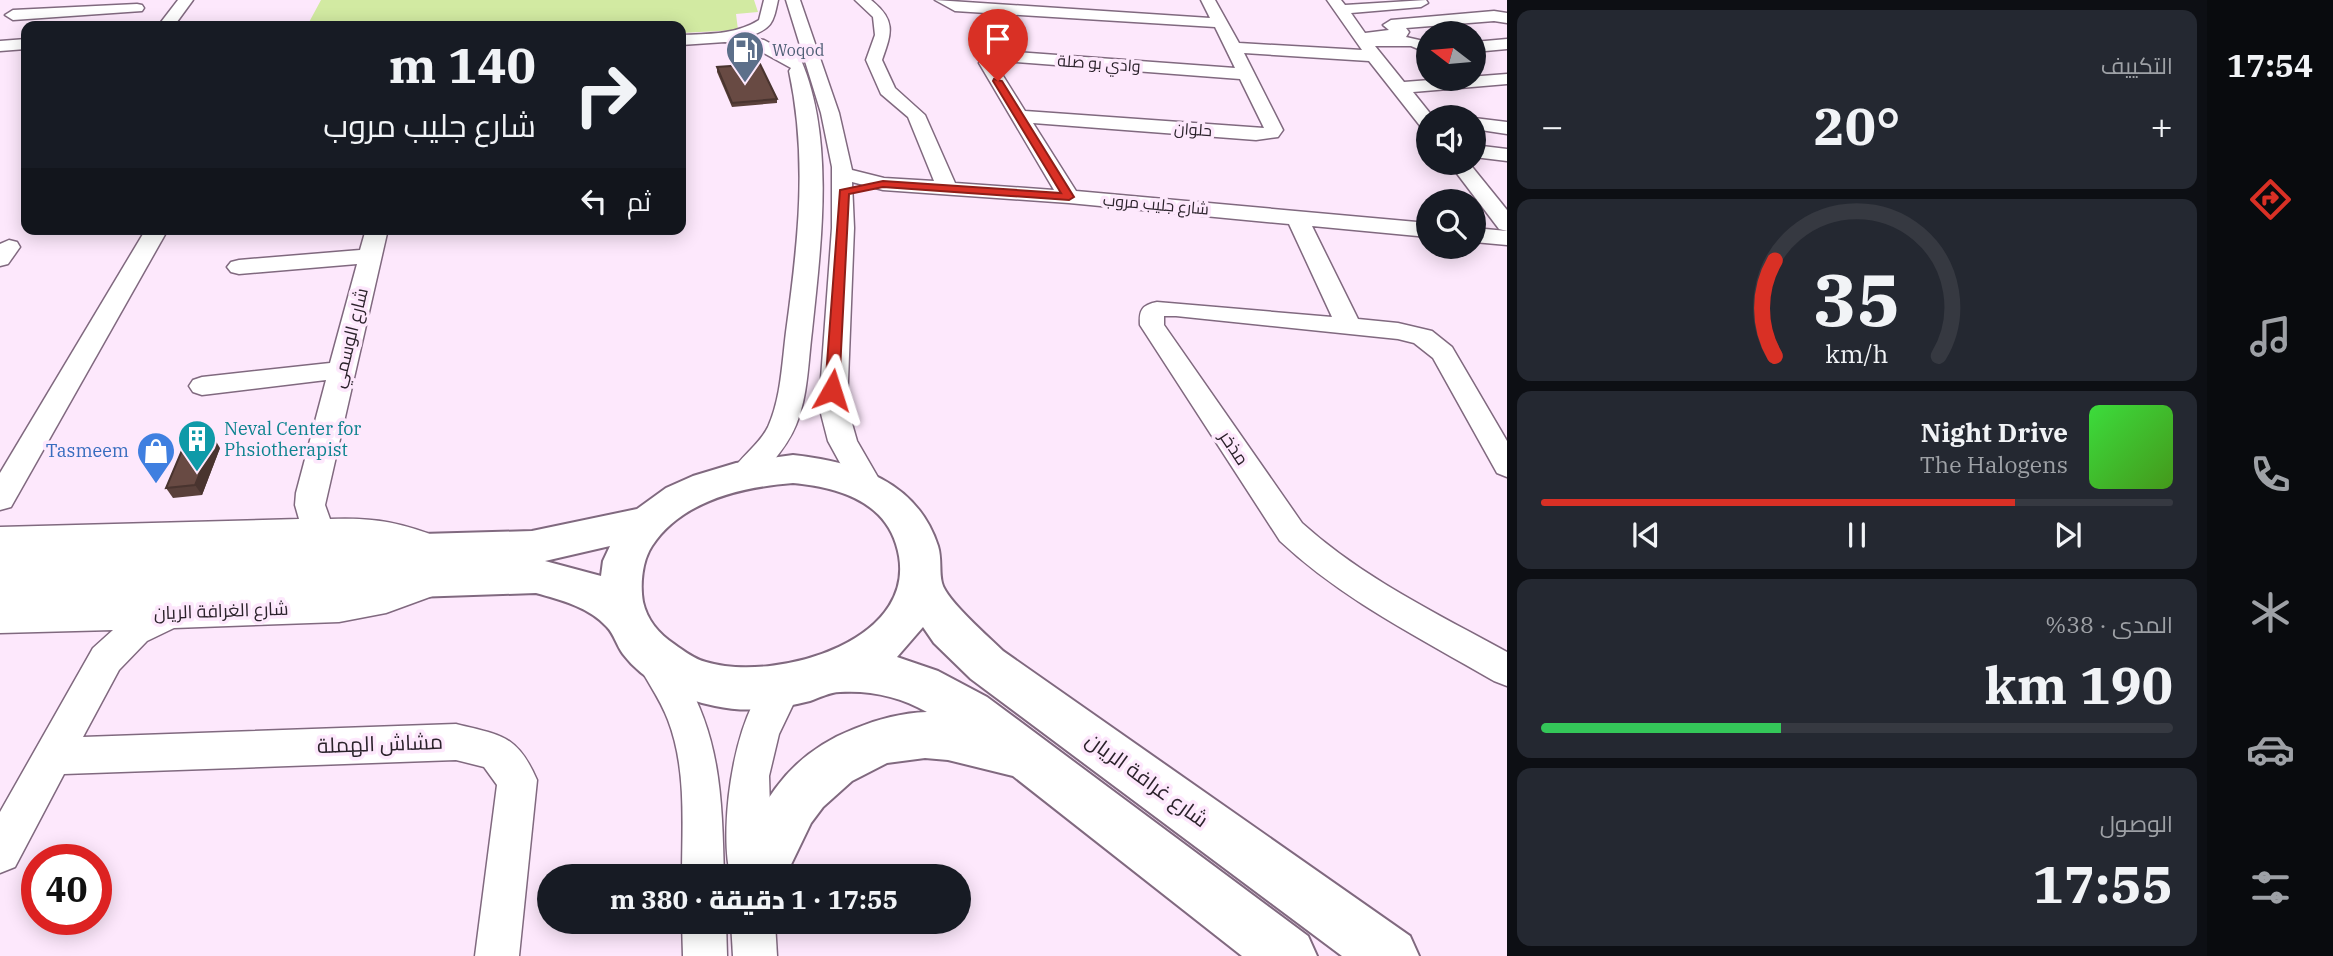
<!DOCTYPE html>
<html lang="ar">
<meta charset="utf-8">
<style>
:root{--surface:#171b24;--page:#242831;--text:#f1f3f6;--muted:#9ea1a6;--line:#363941;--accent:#d93025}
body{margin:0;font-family:"IBM Plex Serif",Cairo,serif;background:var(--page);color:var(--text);direction:rtl;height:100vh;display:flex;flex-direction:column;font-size:26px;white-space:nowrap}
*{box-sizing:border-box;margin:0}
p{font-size:23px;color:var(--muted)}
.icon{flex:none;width:38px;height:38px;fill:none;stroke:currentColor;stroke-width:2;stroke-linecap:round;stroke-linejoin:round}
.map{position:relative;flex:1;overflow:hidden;direction:ltr}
.sheet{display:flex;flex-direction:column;gap:10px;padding:10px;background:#0d0f14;width:700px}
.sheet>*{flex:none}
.hud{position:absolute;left:21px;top:21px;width:665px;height:214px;border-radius:14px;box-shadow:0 4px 18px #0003;direction:rtl;background:#171b24;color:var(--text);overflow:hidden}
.needle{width:46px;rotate:286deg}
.fabs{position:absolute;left:1416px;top:21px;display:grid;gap:14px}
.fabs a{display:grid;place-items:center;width:70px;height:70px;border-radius:50%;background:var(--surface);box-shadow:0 4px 18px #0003;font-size:35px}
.speed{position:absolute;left:21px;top:844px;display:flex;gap:14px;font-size:35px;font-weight:700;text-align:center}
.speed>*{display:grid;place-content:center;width:91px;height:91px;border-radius:50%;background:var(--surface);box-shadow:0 4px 18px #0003;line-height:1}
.speed .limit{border:10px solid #d22;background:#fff;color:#111}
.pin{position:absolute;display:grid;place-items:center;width:60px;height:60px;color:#fff;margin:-72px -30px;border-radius:50% 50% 50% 0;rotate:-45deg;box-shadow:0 0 7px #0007}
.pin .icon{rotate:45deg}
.me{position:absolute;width:77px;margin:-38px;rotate:6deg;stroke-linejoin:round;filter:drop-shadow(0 0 5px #0008)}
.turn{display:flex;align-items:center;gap:24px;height:147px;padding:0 35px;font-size:32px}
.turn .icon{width:91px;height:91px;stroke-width:2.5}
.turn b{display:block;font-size:49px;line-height:60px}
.then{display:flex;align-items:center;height:66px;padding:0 35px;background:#0003;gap:14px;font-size:26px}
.big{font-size:52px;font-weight:800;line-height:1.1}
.sheet .card{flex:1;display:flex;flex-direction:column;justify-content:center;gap:10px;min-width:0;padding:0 24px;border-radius:14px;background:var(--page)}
.sheet .dial{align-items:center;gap:0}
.dial svg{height:182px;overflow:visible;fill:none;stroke:var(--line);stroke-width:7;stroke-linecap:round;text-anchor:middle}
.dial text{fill:var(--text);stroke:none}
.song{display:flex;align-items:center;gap:21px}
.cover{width:84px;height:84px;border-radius:10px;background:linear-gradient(135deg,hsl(120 70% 55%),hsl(100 70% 35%))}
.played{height:7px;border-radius:4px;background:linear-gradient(90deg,var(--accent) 75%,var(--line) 75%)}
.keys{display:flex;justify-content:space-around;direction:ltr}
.heat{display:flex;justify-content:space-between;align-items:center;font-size:38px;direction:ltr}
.charge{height:10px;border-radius:5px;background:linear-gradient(90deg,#34c759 38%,var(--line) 0)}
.trip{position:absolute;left:537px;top:864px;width:434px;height:70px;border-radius:35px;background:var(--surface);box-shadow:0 4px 18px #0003;font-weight:800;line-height:70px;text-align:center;direction:rtl}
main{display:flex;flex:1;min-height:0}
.tabs{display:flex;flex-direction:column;width:126px;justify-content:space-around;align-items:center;background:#090b0e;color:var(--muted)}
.tabs .icon{width:49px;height:49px}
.tabs .active{color:var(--accent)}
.tabs b{font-size:32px;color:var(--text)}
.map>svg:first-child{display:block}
.green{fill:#d2eaa2}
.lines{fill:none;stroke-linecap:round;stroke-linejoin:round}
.minor-casing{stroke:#80697f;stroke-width:3}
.major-casing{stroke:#80697f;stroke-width:4}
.minor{fill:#fff;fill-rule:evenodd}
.major{fill:#fff;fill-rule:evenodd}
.wall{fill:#59403a}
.shaded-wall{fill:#49342f}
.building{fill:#684a43;stroke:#49342f;stroke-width:2}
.route{fill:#d93025;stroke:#8d1f18;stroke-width:2}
.labels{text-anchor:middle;stroke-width:7;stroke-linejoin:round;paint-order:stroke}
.far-service-label{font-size:16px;fill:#4e5e75;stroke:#fde8fc;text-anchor:start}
.far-street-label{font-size:16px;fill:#2b222b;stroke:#fde8fc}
.street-label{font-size:18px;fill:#2b222b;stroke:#fde8fc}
.culture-label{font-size:18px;fill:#0d838f;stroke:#fde8fc;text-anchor:start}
.shop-label{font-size:18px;fill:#366cbe;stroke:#fde8fc;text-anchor:end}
.near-street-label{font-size:21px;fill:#2b222b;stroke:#fde8fc}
</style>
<main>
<nav class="tabs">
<b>17:54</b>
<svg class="icon active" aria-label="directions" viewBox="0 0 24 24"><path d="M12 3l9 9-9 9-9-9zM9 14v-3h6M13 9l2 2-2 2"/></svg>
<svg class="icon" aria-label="music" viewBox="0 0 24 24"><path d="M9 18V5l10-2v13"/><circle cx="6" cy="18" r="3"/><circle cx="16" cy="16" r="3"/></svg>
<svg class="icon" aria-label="phone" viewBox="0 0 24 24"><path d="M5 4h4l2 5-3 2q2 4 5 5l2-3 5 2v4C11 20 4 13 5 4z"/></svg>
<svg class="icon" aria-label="climate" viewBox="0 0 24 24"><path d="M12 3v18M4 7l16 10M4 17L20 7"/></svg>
<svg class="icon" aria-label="car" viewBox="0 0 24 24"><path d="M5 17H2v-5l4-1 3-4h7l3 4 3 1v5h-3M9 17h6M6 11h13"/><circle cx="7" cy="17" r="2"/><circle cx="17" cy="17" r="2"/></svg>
<svg class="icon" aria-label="filters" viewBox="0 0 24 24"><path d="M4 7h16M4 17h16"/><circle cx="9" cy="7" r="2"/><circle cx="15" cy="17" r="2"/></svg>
</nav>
<section class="sheet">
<div class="card"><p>التكييف</p>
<div class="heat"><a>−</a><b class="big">20°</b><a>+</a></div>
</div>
<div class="card dial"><svg viewBox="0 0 100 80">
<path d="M14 69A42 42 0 1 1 86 69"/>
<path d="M14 69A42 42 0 0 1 14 27" stroke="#d93025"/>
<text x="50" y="56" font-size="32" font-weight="700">35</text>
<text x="50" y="72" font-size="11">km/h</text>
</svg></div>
<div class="card">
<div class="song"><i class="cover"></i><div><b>Night Drive</b><p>The Halogens</p></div></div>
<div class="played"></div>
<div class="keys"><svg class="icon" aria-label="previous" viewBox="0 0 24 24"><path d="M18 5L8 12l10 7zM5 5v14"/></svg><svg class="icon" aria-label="pause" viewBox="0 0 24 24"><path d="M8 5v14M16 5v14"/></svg><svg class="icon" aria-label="next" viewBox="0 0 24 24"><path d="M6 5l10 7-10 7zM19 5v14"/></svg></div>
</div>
<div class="card"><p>المدى · 38%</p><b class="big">190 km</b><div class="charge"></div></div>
<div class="card"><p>الوصول</p><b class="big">17:55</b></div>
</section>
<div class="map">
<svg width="1507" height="956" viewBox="0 0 1507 956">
<rect width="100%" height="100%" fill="#fde8fc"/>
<polygon class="green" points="321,0 754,0 758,12 736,14 738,30 681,33 681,26 307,26"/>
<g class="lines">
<defs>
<g id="minor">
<polygon points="178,0 193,0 174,26 158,26"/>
<path d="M 764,0 L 778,0 C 773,24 772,28 748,37 L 764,40 L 801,60 C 835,139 821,245 812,331 C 808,363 808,396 796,425 C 790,440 780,453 770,465 C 759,478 753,486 736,481 L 731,473 C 741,456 759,445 768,427 C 781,398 782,364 786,332 C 798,244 808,159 789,71 L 791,68 L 753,47 L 725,42 L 681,45 L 681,35 C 708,34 735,35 759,20 Z"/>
<path d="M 786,0 L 800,0 L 839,113 L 852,170 L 884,178 L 934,181 L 908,117 L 881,94 L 866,60 L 875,35 L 873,17 L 855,0 L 871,0 C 896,20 892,32 882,60 L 895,88 L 925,115 L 955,183 L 1054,190 L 979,63 L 982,55 L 1003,51 L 1235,68 L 1215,27 L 955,11 L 935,0 L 1210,18 L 1201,0 L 1215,0 L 1239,43 L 1362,50 L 1327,0 L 1341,0 L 1345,5 L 1426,0 L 1428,3 L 1421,7 L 1351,13 L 1365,33 L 1389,30 L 1383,25 L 1391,20 L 1494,11 L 1507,13 L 1507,23 L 1494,21 L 1406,28 L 1409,32 L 1406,37 L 1428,42 L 1428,53 L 1411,46 L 1375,46 L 1404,82 L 1507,74 L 1507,84 L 1413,92 L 1433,117 L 1428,117 L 1428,129 L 1421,127 L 1369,61 L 1244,53 L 1283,130 L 1278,137 L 1256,140 L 1033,123 L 1076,191 L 1428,223 L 1428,237 L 1312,226 L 1358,319 L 1398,323 L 1432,331 L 1452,347 L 1507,441 L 1507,477 L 1497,473 L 1433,358 L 1414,343 L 1398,339 L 1176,316 L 1164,316 L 1164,325 L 1302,523 C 1363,578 1436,613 1507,652 L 1507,686 L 1494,681 C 1420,638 1343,600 1280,541 L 1140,325 C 1139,310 1142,305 1157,302 L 1332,317 L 1289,224 L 1069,203 L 883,190 L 852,182 L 854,228 L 847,406 L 857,441 L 883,486 L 879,494 L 868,497 L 857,494 L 828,441 L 819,406 L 832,228 L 832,167 L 821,113 ZM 1003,61 L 1240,79 L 1264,128 L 1025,111 L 995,63 Z"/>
<polygon points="137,4 142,5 144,8 142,11 13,20 5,15 13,10"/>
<polygon points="26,39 26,49 0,51 0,41"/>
<polygon points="1507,39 1507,49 1474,52 1474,42"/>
<polygon points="1474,118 1507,122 1507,134 1474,129"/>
<polygon points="1474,145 1507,149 1507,161 1474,157"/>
<polygon points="1449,163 1469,163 1507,210 1507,231 1499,229"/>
<polygon points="1474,228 1507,231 1507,245 1474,242"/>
<polygon points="146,229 167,231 11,507 0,510 0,473"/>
<path d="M 366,229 L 388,229 L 325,505 L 330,519 C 376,517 403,523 446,540 L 451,549 L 446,558 L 435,562 L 397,547 L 358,542 L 0,551 L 0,527 L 299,519 L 295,505 L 296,493 L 326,380 L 202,395 L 193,392 L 189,386 L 193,380 L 202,377 L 330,363 L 357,264 L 239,274 L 231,272 L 227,267 L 231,262 L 239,260 L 360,250 Z"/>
<polygon points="9,240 17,242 20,247 8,264 0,266 0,244"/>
<path d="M 426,571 L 438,574 L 443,584 L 438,594 L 386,613 L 339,622 L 174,628 L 147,641 L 119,670 L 83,737 L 456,724 C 500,735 517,734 537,780 L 519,956 L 475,956 L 497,785 L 484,767 L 456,760 L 64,774 L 15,867 L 0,873 L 0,812 L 93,648 L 113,630 L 0,633 L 0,605 L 339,594 L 384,585 Z"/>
<path d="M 653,643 C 670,649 676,662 684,677 C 722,740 722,806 724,877 L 682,877 C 682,825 687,769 668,720 C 660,698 645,679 635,658 L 640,647 Z"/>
<path d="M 784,670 L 797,675 L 802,686 L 779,734 L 769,776 L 772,873 L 771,877 L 731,877 C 717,832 735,688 784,670 Z"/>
<polygon points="682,922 726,922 727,956 683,956"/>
<polygon points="731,922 775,922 777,956 733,956"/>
</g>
<path id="major" d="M 793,455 C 856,462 917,481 938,546 C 942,559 939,572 942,583 C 946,600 990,638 1003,651 L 1410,936 L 1419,956 L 1342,956 L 971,679 L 934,643 L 923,627 L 897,657 L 938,671 L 987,697 L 1308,936 L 1317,956 L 1242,956 L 1013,776 L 948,760 L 925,758 L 887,763 L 852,781 L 823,807 L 811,823 L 785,877 L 730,877 C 758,810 782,757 854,729 C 878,719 901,713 927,712 C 901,697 870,690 840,692 C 830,692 819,698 810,701 C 779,709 746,713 715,706 C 681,699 644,682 623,654 C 617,646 614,634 607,627 C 589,607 561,600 536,593 L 0,611 L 0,546 L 532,531 L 637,509 L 666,488 L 693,476 L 736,463 ZM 793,483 C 834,487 882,499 896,544 C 927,640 776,683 706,662 C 694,659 684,651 674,644 C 659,634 647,620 643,602 C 640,585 642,561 652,546 C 682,500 743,487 793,483 ZM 610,546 L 603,561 L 601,576 L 545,561 Z"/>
</defs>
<use href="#minor" class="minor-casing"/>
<use href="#major" class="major-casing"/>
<use href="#minor" class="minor"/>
<use href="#major" class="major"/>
</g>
<g class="wall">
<polygon points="717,67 777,99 777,103 732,107 717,72"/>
<polygon points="220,448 202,495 173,498 166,488"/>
</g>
<polygon class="shaded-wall" points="214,438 220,448 202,495 195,485"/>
<g class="building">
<polygon points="760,64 777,99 732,103 717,67"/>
<polygon points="214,438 195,485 166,488 186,441"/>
</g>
<polygon class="route" points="994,79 1002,81 1074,197 1069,200 883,187 849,194 839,390 837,393 827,393 825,390 840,190 883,181 1061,193 993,81"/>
<defs>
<symbol id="fuel-pin" viewBox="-11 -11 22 30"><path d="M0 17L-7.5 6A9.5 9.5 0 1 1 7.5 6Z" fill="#5c6f8a" stroke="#fde8fc"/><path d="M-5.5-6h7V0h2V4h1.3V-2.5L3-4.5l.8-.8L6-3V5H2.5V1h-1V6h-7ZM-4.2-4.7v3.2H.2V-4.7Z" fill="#fff"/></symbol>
<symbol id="building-pin" viewBox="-11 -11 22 30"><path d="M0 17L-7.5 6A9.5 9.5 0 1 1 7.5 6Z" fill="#0f9aa8" stroke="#fde8fc"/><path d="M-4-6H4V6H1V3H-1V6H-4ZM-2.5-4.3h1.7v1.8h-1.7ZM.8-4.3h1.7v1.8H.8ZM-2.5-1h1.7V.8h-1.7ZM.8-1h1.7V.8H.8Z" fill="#fff"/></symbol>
<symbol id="shop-pin" viewBox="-11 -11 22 30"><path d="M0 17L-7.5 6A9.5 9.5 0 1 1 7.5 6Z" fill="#3f7fe0" stroke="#fde8fc"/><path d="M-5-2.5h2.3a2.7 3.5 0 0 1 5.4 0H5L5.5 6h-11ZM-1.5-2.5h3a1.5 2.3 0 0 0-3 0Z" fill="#fff"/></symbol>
</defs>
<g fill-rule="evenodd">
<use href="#fuel-pin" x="723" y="28" width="44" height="60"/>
<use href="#building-pin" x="175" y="417" width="44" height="60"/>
<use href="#shop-pin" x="134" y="429" width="44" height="60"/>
</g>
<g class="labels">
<g class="far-service-label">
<text x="772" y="56">Woqod</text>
</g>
<g class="far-street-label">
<text transform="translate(1099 63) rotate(4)" y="6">وادي بو صلة</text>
<text transform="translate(1193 129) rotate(4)" y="6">حلوان</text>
<text transform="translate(1156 204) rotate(5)" y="6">شارع جليب مروب</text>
</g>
<g class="street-label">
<text transform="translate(350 338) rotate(-76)" y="6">شارع الوسمي</text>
<text transform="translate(1234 448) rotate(56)" y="6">مذخر</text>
<text transform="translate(221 611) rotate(-2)" y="6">شارع الغرافة الريان</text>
</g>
<g class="culture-label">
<text x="224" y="435">Neval Center for<tspan x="224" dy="21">Phsiotherapist</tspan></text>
</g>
<g class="shop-label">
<text x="129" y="457">Tasmeem</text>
</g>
<g class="near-street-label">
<text transform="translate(380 744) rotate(-2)" y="7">مشاش الهملة</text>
<text transform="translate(1147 780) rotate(36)" y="7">شارع غرافة الريان</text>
</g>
</g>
</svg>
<div class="fabs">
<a><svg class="needle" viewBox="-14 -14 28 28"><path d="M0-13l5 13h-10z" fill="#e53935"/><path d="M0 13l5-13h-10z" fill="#9ea1a6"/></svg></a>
<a><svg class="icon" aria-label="sound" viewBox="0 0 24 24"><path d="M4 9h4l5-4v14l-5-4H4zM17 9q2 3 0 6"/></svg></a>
<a><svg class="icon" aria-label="search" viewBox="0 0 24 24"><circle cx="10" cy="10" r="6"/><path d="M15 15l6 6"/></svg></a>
</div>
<div class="speed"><div class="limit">40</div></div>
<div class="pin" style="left:998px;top:81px;background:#d93025"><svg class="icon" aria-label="arrive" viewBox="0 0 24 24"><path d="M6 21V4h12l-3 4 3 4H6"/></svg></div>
<svg class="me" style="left:832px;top:390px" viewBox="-20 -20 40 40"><path d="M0-17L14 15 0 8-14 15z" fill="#d93025" stroke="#fff" stroke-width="4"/></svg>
<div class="trip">17:55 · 1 دقيقة · 380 m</div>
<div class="hud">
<div class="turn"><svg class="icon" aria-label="right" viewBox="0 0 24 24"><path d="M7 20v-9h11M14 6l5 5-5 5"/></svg><div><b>140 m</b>شارع جليب مروب</div></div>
<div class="then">ثم<svg class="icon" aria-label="left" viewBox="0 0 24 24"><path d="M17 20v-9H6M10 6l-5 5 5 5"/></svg></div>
</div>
</div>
</main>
